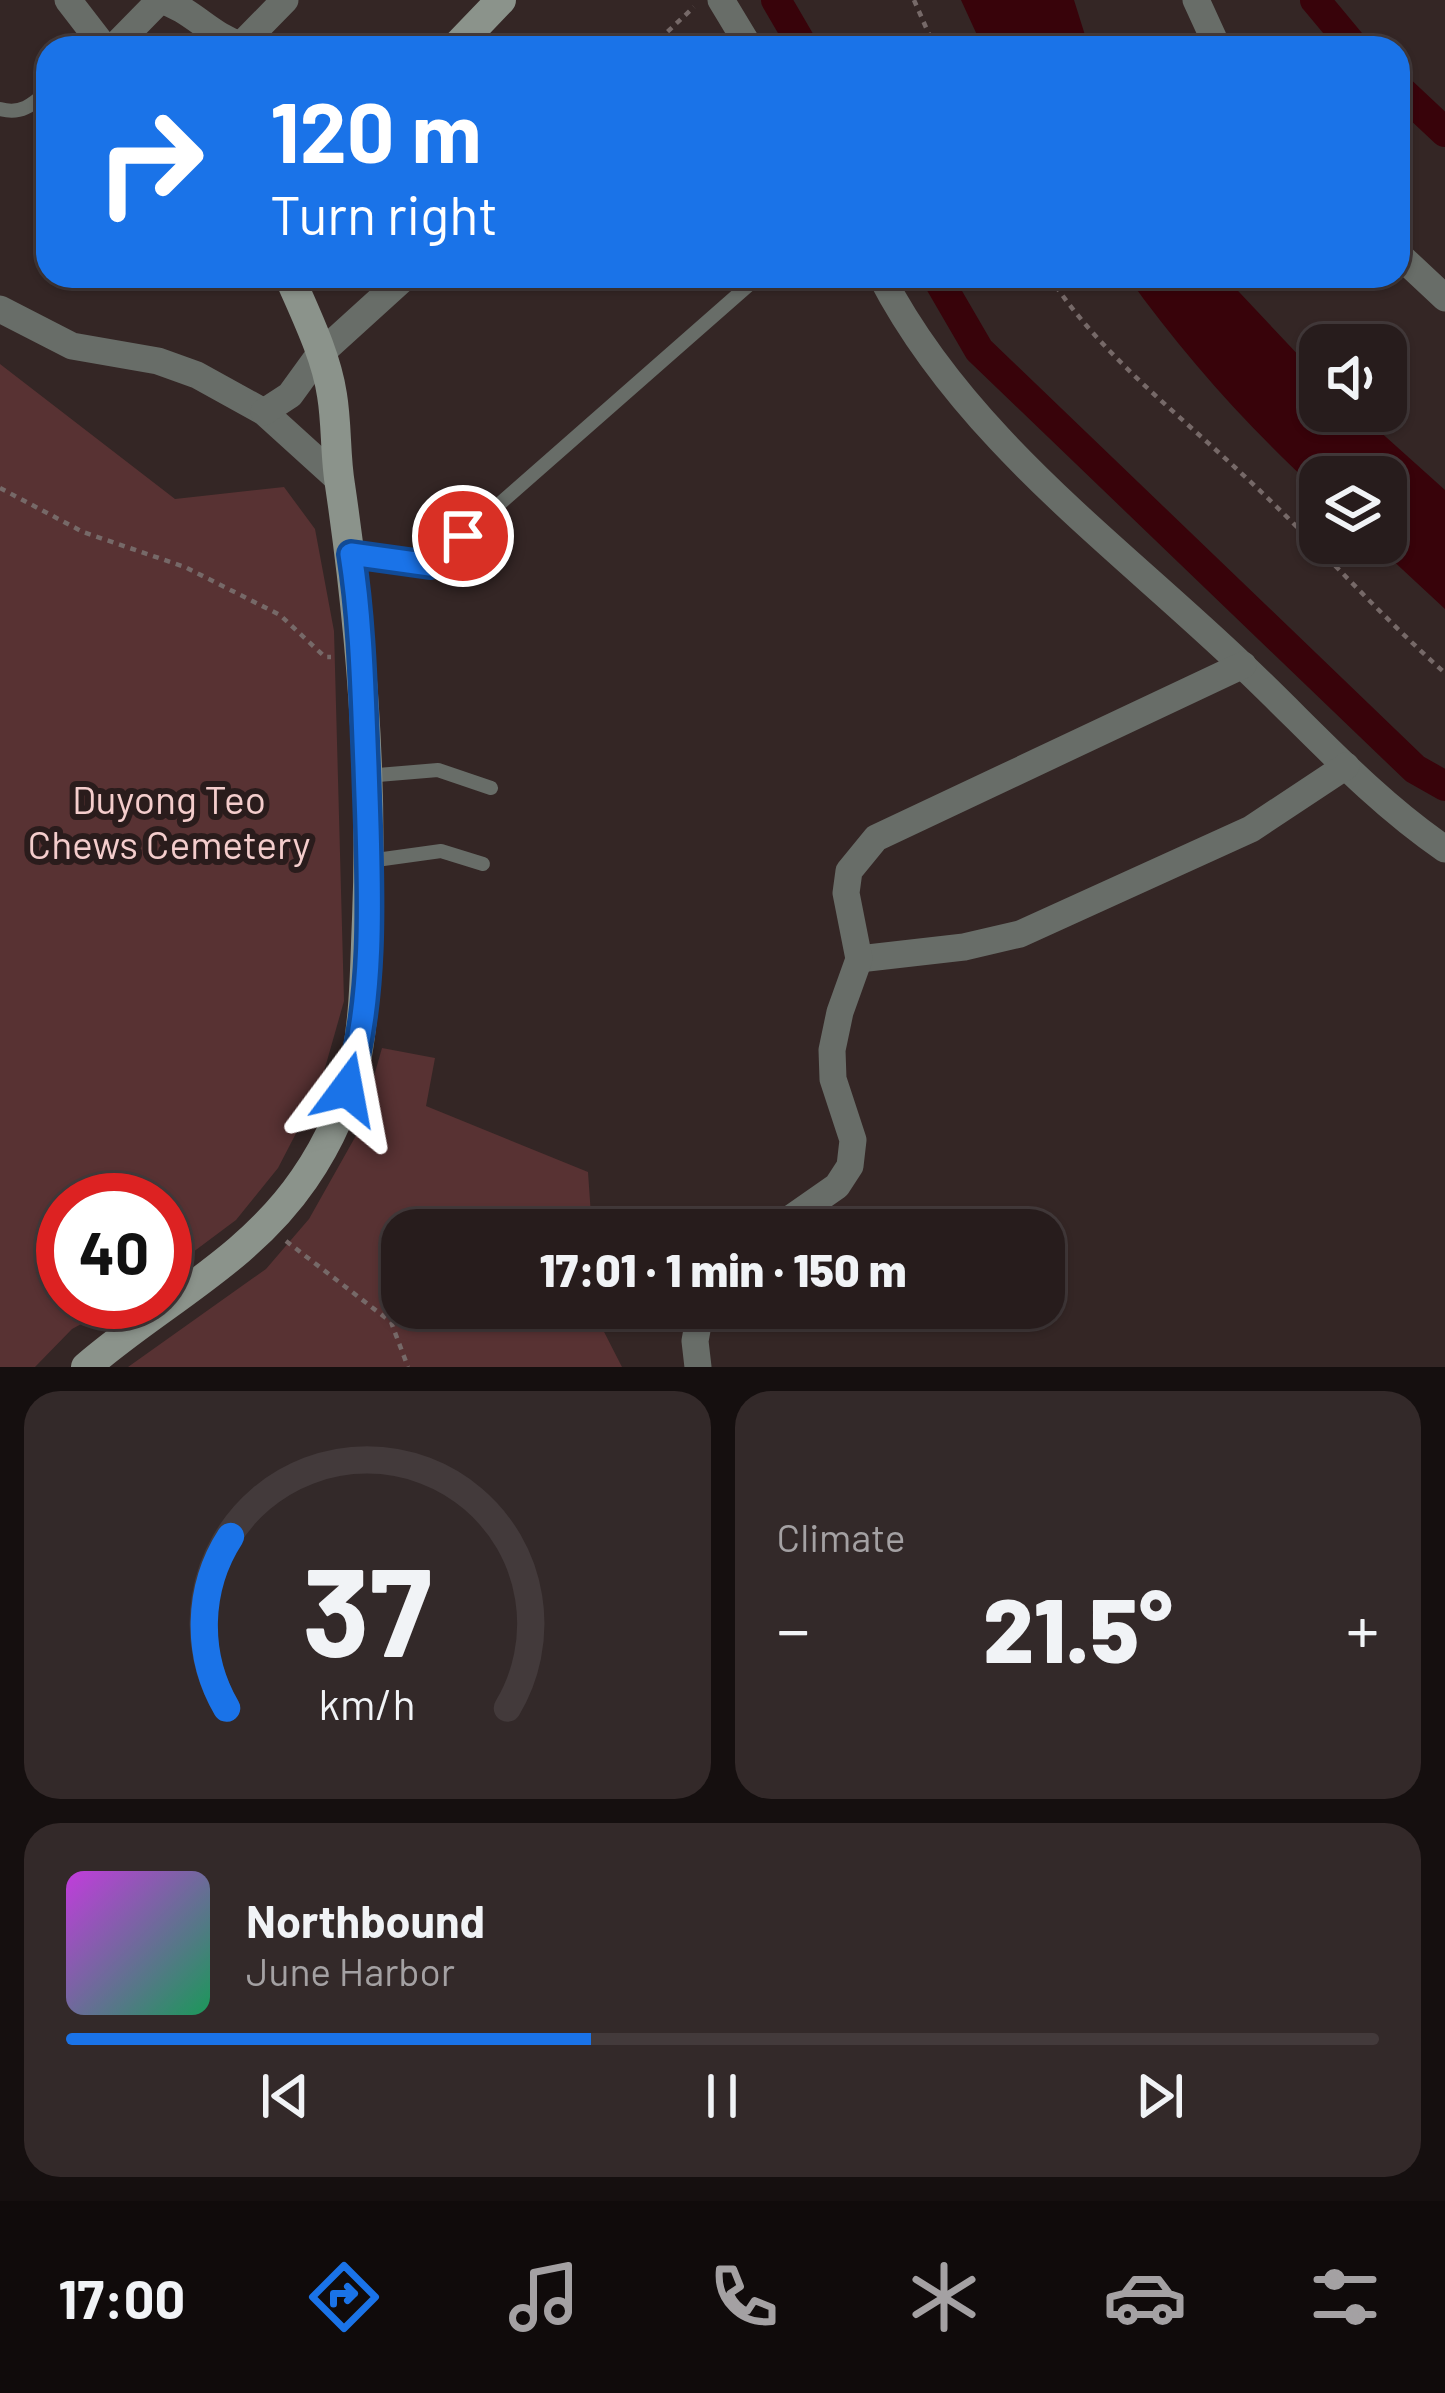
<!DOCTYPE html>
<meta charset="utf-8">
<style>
:root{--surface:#271c1c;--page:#332929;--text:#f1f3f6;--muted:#a4a1a3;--line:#433a3b;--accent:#1a73e8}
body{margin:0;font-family:Barlow,sans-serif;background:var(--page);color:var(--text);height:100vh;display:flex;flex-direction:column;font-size:45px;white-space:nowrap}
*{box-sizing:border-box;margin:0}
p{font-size:39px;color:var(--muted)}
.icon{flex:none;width:66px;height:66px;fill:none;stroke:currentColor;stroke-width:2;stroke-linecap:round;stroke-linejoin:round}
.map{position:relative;height:1367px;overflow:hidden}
.details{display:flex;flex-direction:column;gap:24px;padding:24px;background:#150f0f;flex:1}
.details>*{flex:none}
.guide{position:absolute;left:36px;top:36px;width:1374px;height:252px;border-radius:36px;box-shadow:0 3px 9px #0004,0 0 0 3px var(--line);background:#1a73e8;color:#fff;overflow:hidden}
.buttons{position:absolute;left:1299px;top:324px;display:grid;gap:24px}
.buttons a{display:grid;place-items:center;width:108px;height:108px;border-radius:24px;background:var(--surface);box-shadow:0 3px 9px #0004,0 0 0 3px var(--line);font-size:60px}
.speed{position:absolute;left:36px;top:1173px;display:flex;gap:24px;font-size:60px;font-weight:700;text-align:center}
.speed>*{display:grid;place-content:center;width:156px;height:156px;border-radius:50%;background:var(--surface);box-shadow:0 3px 9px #0004,0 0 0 3px var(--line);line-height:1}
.speed .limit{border:18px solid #d22;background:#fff;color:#111}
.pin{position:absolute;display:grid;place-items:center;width:102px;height:102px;color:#fff;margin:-51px;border:6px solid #fff;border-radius:50%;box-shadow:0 3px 12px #0007}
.me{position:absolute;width:132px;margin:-66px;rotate:13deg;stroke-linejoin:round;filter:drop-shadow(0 0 9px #0008)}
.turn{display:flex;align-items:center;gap:42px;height:252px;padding:0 36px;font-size:54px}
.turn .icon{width:156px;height:156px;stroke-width:2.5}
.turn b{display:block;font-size:84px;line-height:102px}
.big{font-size:90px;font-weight:800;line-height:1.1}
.details .widget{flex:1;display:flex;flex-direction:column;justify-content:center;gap:18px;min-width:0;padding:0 42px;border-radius:36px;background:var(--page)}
.details .dial{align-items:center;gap:0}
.dial svg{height:312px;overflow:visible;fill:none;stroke:var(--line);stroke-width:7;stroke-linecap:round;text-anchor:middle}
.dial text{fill:var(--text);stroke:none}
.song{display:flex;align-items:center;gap:36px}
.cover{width:144px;height:144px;border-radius:18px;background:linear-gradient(135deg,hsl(290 70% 55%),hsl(150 70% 35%))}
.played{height:12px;border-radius:6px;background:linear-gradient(90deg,var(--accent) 40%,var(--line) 40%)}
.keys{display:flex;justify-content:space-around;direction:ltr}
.heat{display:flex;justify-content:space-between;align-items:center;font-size:66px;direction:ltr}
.details .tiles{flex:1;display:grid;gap:24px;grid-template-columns:1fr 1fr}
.widget:last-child{grid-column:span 2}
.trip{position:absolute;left:381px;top:1209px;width:684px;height:120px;border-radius:36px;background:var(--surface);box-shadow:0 3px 9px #0004,0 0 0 3px var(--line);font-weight:800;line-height:120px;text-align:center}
.menu{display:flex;height:192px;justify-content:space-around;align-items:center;background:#100b0b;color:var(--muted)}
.menu .icon{width:84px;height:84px}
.menu .current{color:var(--accent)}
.menu b{font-size:54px;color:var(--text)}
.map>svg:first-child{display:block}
.green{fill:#583233}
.water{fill:#38030a}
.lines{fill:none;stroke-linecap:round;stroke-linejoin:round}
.canal{stroke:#38030a;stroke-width:30}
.path{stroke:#766968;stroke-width:4.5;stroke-dasharray:6 6;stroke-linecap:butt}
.lane{stroke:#686d68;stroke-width:14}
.street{stroke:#686d68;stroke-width:27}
.secondary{stroke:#8b938b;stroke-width:30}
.route-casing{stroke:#114b97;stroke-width:30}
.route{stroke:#1a73e8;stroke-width:21}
.labels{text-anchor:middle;stroke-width:12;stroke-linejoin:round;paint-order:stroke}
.park-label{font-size:39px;fill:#f4cdcc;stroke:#2a1c1c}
</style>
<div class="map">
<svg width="1445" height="1367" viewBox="0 0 1445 1367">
<rect width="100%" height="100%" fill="#342625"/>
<g class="green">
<polygon points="0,364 175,499 284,487 315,529 334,631 344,1001 319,1089 278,1168 236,1220 165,1273 165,1200 63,1200 63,1302 122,1302 72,1329 35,1367 0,1367"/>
<polygon points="382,1048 435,1058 426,1106 588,1172 592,1230 402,1230 402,1308 598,1308 600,1324 622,1367 128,1367 266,1269 309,1219 358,1132"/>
</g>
<g class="water">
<polygon points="961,0 1074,0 1089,48 983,48"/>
<path d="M 1127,276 L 1224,276 L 1320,378 L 1320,411 L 1357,411 L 1445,490 L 1445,609 L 1374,543 L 1386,543 L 1386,477 L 1320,477 L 1320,493 C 1248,427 1184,356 1127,276 Z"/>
</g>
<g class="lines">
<g class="canal">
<polyline points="776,0 804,48"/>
<polyline points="1315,0 1355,48"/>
<polyline points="1398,88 1445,132"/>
<polyline points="936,276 979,350 1415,769 1445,786"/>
</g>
<g class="path">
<polyline points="914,0 935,48"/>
<polyline points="650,48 694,7"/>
<path d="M 1049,276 C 1100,354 1174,410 1241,473 C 1311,537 1374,610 1445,673"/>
<polyline points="0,488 83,532 185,567 280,615 325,657 331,657"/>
<polyline points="286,1241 391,1322 408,1367"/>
</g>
<g class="lane">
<path d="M 0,109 C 21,115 32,105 48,91"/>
<polyline points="351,553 430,565 759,276"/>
<polyline points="366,776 438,770 491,788"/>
<polyline points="369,861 441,851 483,864"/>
</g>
<g class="street">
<polyline points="68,0 105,48"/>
<polyline points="721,0 750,48"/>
<polyline points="1196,0 1218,48"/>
<path d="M 113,48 L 160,0 C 192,9 209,35 241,45 L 285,0"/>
<polyline points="1398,254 1445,298"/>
<path d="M 881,276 C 963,435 1114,543 1241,664 C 1308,727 1369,797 1445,849"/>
<polyline points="0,309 72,346 158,361 197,375 264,412 339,480"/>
<polyline points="264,412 290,395 319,355 406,276"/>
<polyline points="859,959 964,947 1020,934 1251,829 1346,766"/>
<polyline points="774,1230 837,1186 850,1166 853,1140 833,1079 832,1050 840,1012 859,959 846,893 849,871 876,838 1243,665"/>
<polyline points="698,1367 695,1341 701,1308"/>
</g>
<g class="secondary">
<polyline points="455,48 501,0"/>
<path d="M 86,1367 C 160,1303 248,1261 304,1179 C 329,1143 350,1097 357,1055 C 365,1010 365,964 367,919 C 373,774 361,628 340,485 C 335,455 337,425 332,395 C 326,355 305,313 289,276"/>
</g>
</g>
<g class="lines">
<defs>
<path id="route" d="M 347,1089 C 378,995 369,866 366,766 C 363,696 362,623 351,554 L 430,565 L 463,536"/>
</defs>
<use href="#route" class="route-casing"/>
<use href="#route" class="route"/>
</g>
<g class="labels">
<g class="park-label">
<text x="169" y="814">Duyong Teo<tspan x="169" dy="45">Chews Cemetery</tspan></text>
</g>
</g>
</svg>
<div class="buttons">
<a><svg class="icon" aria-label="sound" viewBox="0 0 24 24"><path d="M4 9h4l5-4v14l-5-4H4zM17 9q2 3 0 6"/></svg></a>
<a><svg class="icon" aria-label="layers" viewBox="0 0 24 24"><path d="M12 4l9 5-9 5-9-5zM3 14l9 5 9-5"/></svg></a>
</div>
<div class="speed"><div class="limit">40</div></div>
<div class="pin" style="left:463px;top:536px;background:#d93025"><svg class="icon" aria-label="arrive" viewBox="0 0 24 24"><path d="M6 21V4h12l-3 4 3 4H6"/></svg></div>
<svg class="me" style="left:347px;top:1089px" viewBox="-20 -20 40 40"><path d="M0-17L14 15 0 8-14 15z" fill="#1a73e8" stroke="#fff" stroke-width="4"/></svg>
<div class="trip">17:01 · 1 min · 150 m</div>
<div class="guide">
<div class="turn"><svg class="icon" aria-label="right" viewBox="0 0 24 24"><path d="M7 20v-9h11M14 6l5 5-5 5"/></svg><div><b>120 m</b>Turn right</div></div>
</div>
</div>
<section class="details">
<div class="tiles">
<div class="widget dial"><svg viewBox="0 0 100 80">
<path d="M14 69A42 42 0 1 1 86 69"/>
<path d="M14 69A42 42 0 0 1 15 25" stroke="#1a73e8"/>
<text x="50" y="56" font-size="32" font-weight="700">37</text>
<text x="50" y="72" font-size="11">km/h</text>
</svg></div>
<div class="widget"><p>Climate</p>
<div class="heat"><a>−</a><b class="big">21.5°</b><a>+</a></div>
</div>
<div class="widget">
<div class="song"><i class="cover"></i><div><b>Northbound</b><p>June Harbor</p></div></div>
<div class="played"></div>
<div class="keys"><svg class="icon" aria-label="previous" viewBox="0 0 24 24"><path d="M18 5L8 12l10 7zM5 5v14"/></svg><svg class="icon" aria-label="pause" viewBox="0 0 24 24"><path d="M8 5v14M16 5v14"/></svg><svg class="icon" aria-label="next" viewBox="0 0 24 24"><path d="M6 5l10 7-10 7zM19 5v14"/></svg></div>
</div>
</div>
</section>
<nav class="menu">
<b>17:00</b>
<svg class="icon current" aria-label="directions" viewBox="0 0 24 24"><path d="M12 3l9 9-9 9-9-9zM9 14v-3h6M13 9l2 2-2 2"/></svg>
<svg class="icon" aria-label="music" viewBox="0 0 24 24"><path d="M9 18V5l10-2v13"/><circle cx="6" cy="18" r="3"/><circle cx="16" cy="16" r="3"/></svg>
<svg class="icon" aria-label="phone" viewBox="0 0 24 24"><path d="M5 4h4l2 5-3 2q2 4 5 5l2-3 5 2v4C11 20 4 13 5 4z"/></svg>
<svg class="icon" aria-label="climate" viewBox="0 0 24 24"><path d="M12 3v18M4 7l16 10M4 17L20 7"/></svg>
<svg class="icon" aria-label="car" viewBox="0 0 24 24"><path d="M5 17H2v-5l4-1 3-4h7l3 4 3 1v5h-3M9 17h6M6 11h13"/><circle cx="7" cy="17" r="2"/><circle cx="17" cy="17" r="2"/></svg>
<svg class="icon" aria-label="filters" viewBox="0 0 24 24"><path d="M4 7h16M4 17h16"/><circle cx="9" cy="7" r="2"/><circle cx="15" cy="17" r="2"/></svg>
</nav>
